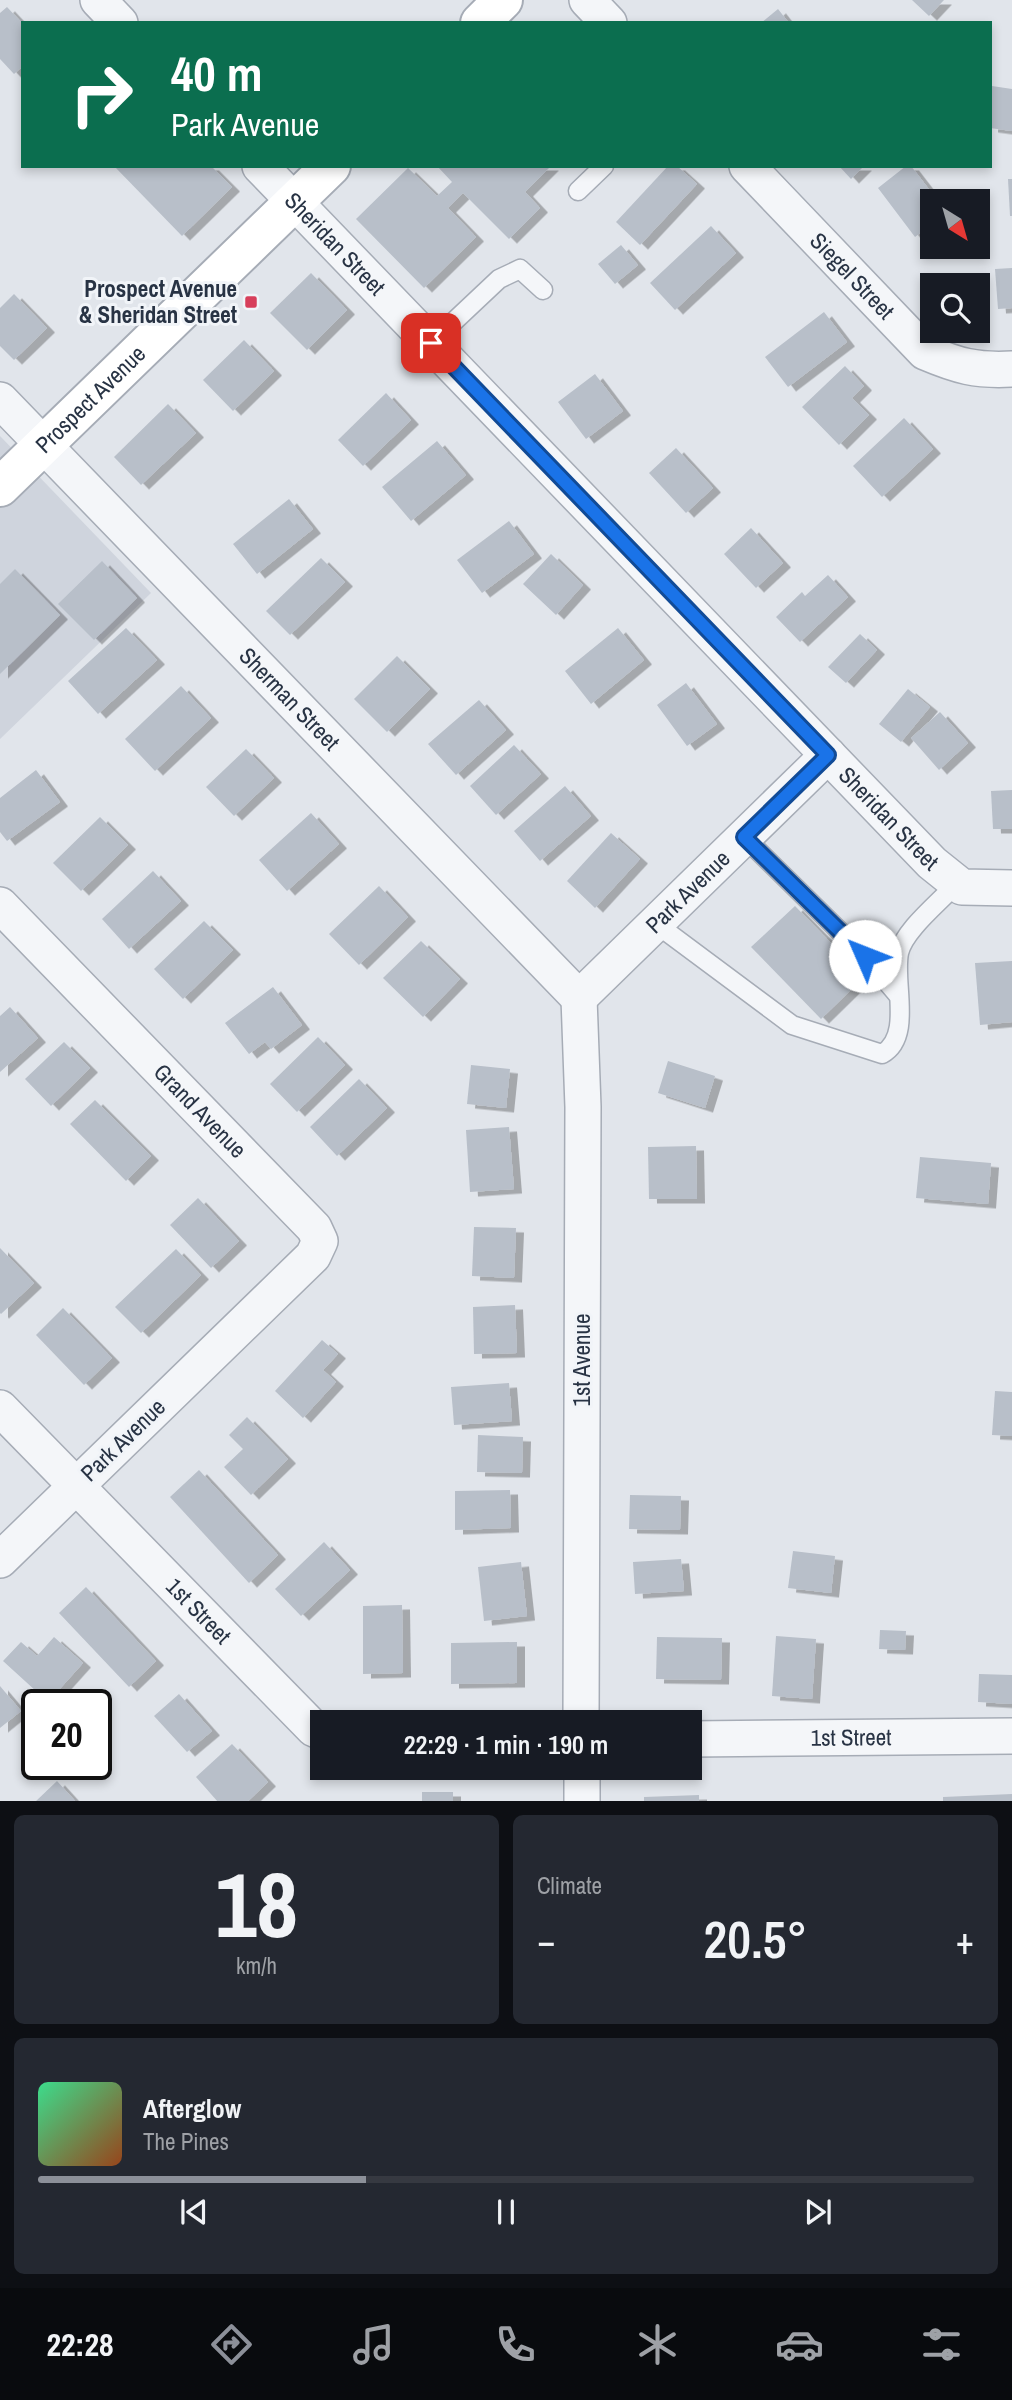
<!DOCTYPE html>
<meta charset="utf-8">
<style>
:root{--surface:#171b24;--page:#242831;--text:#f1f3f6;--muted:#9ea1a6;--line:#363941;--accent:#8c9099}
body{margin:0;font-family:"Archivo Narrow",sans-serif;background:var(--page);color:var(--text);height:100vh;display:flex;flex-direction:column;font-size:26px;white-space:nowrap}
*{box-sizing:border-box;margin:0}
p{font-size:23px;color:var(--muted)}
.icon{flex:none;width:38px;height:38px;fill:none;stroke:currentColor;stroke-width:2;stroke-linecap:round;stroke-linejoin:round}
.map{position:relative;height:1801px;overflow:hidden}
.drawer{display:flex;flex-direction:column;gap:14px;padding:14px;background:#0d0f14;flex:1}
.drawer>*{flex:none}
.guide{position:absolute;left:21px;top:21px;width:971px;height:147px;border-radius:0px;box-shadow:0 4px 10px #0003;background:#0b6e4f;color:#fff;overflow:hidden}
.needle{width:46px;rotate:143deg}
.controls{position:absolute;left:920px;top:189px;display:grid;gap:14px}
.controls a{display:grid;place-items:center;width:70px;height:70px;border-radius:0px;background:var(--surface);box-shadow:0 4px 10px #0003;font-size:35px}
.speed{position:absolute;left:21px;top:1689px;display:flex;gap:14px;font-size:35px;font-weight:700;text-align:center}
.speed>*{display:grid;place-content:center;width:91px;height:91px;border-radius:50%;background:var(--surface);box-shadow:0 4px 10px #0003;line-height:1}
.speed .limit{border:4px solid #111;border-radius:10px;background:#fff;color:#111}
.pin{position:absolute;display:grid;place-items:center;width:60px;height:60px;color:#fff;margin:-30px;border-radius:14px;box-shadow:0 4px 10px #0006}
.me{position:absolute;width:77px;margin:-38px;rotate:314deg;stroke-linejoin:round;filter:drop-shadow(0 0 5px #0008)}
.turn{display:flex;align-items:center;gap:24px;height:147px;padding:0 35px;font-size:32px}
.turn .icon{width:91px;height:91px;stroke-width:2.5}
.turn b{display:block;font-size:49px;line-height:60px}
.big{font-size:52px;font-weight:600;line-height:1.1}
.drawer .card{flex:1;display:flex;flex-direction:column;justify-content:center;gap:10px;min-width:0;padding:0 24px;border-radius:10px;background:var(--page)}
.drawer .dial{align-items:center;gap:0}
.dial b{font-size:91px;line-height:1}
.song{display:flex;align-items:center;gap:21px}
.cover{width:84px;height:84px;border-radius:10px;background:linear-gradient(135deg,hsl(150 70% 55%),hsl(20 70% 35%))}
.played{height:7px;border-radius:4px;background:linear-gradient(90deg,var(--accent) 35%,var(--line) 35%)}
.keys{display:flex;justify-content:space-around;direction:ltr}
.heat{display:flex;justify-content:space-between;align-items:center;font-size:38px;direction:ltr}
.drawer .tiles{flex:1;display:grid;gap:14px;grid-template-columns:1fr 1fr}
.card:last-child{grid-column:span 2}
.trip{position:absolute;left:310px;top:1710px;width:392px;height:70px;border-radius:0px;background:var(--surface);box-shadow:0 4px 10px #0003;font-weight:600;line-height:70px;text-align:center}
.tabs{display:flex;height:112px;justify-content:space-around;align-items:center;background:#090b0e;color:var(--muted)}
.tabs .icon{width:49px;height:49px}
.tabs .current{color:var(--accent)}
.tabs b{font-size:32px;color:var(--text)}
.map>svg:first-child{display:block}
.built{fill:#cfd4dd}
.building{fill:#b8bfc9;filter:url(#shadow)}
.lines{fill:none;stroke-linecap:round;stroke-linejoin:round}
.lane-casing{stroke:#a6acb6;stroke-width:21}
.street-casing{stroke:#a6acb6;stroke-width:38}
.secondary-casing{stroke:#a6acb6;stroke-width:42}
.lane{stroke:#f4f6f9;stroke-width:18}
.street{stroke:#f4f6f9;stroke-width:35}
.secondary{stroke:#fff;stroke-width:38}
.route-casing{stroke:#114b97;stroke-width:18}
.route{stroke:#1a73e8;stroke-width:12}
.poi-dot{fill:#d73f5b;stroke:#f1f4f8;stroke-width:2.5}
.labels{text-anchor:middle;stroke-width:6;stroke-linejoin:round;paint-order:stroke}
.street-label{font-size:23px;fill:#283344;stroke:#f1f4f8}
.poi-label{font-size:23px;font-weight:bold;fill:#283344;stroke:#f1f4f8;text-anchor:end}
</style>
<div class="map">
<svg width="1012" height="1802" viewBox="0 0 1012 1802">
<defs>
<filter id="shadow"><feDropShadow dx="8" dy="4.5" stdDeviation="0" flood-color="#0004"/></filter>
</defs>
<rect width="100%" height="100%" fill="#e1e5eb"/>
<polygon class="built" points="0,436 151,593 0,739"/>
<g class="building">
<polygon points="912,0 944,0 929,16"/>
<polygon points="7,7 23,24 23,66 14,74 0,59 0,13"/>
<polygon points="778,9 789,23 761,23"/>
<polygon points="992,86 1012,89 1012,131 990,128"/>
<polygon points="114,166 211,166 232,187 182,236"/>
<polygon points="437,166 551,166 525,192 540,208 509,239 463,193 448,208 476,237 424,288 356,219 408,168 437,196 452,182"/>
<polygon points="668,166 677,166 697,184 640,245 616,222"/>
<polygon points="839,166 864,166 851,179"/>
<polygon points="906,166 911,166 938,201 933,201 933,223 915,237 878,188"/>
<polygon points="1008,179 1012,179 1012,216 1010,216"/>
<polygon points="711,226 736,253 675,310 650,283"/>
<polygon points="621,245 638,265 615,284 598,264"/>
<polygon points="1012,268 1012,308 998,309 995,269"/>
<polygon points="311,273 347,310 307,350 270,313"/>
<polygon points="14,294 47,328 14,360 0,346 0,308"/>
<polygon points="824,312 847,342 788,387 765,357"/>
<polygon points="244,340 274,371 233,411 203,380"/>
<polygon points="845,366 864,386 852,398 869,415 839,445 802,407"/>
<polygon points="595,374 623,411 586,439 558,402"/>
<polygon points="386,393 411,420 363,466 338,440"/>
<polygon points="168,404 196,433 141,485 114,457"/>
<polygon points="904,418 933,449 882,497 853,466"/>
<polygon points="437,441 466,475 411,521 382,487"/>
<polygon points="676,448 713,488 686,513 649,473"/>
<polygon points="289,499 313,529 257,574 233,544"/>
<polygon points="509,521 534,554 482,593 457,560"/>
<polygon points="751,528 783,563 756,588 724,554"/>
<polygon points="551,554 583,585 556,615 523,584"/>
<polygon points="321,558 345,582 290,635 266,611"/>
<polygon points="102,561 137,598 94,640 58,604"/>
<polygon points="15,569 60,615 0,674 0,584"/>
<polygon points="828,575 848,597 800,642 776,617 802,592 805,596"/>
<polygon points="126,628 157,660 98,714 68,681"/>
<polygon points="618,628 644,660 591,704 565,671"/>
<polygon points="860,634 877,650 846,683 828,667"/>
<polygon points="397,656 430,689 387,732 354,699"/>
<polygon points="686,683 717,724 687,746 657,705"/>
<polygon points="181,686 211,718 155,771 125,739"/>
<polygon points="908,689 930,707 901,742 879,724"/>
<polygon points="479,700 506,730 456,775 428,744"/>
<polygon points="940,712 968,743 939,770 911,738"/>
<polygon points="514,745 541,774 496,815 470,786"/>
<polygon points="246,749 274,778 234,816 206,787"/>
<polygon points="36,770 60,802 7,841 0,832 0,798"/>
<polygon points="565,786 591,816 540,861 514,831"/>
<polygon points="1012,790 1012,829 993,829 991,791"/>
<polygon points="311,813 339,844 287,891 259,860"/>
<polygon points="100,817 128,845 81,891 53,863"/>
<polygon points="611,833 640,859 595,908 567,881"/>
<polygon points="153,871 181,901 129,949 102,919"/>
<polygon points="379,886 408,917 359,965 329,934"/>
<polygon points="795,906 864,977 821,1019 751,947"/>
<polygon points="204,921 233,950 183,999 154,969"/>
<polygon points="421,941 460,979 423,1017 383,978"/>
<polygon points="1012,961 1012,1022 980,1025 975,963"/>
<polygon points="273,987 302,1025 271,1049 265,1042 249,1054 225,1023"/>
<polygon points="10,1007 38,1038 0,1072 0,1016"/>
<polygon points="318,1037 345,1065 297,1112 270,1084"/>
<polygon points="64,1042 90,1068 51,1106 25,1079"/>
<polygon points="668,1061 715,1076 705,1108 658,1093"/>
<polygon points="471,1065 510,1069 506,1108 467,1104"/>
<polygon points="359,1079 387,1108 337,1156 310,1127"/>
<polygon points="95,1100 151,1156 126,1181 70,1124"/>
<polygon points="509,1127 514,1189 470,1192 466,1130"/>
<polygon points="696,1146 697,1199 649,1199 648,1147"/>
<polygon points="920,1157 991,1163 988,1204 916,1198"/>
<polygon points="198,1198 239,1241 211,1268 170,1225"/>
<polygon points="474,1227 516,1228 514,1278 472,1276"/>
<polygon points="0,1248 34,1283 1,1314 0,1313"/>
<polygon points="176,1249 201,1275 141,1333 115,1307"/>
<polygon points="515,1305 517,1353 474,1354 473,1307"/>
<polygon points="63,1308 112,1358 84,1385 36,1335"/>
<polygon points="322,1340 338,1354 323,1370 336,1382 303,1418 275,1391"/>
<polygon points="509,1383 512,1421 454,1425 451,1387"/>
<polygon points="995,1391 1012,1392 1012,1436 992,1435"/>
<polygon points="247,1417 288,1459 251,1495 224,1467 243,1449 229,1435"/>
<polygon points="478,1435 523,1437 522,1473 477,1472"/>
<polygon points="199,1470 278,1555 249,1583 170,1497"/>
<polygon points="510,1490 511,1528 455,1530 455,1491"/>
<polygon points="630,1495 681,1496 680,1530 629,1529"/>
<polygon points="324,1542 350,1570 301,1616 275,1589"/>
<polygon points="793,1551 835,1556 831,1593 788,1588"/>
<polygon points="681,1559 684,1591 635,1594 633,1562"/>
<polygon points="521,1562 527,1616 484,1621 478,1567"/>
<polygon points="86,1587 156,1661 129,1687 59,1613"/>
<polygon points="402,1605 403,1673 363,1674 363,1606"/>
<polygon points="880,1630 906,1631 905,1650 879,1649"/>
<polygon points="776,1636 816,1639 812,1699 772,1696"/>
<polygon points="54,1637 83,1663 48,1702 3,1661 21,1642 37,1656"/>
<polygon points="657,1637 722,1638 721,1680 656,1679"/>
<polygon points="517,1642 517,1683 451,1684 451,1643"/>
<polygon points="979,1674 1012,1675 1012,1704 978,1702"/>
<polygon points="0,1686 21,1711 0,1728"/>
<polygon points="179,1694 212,1731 187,1752 154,1716"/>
<polygon points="232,1744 268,1782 247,1802 218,1802 196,1777"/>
<polygon points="57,1781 76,1802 35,1802"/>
<rect x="422" y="1792" width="31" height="10"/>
<polygon points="1012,1794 1012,1802 943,1802 943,1797"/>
<polygon points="699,1795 699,1802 644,1802 644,1797"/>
</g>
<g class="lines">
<defs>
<g id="lane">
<polyline points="578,191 604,166"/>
<polyline points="431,343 499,279 520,269 543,290"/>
<polyline points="744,837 865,956 897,994"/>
<path d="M 655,923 L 792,1025 L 882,1054 C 913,1037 893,983 899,953 C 904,930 940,902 957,883"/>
</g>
<g id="street">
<polyline points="98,0 120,23"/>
<polyline points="587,0 609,23"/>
<path id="s1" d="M 260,166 L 932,863 L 962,887 L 1012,888"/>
<path id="s2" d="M 747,166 L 925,352 C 958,366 976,371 1012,369"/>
<path id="s3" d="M 0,400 L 579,998"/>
<path id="s4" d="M 0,905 L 314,1228 L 320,1241 L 313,1256 L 0,1560"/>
<polyline points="579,998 583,1107 581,1722"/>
<path id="s5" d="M 579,998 L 828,755"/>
<path id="s6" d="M 0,1408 L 314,1729 L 322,1731"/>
<path id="s7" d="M 690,1739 L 1012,1736"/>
<polyline points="582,1768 582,1802"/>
</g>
<g id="secondary">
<polyline points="480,23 503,0"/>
<path id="s8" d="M 0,487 L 331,166"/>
</g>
</defs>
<use href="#lane" class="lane-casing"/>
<use href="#street" class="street-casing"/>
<use href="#secondary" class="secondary-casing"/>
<use href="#lane" class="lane"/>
<use href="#street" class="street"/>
<use href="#secondary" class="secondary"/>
</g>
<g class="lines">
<defs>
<polyline id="route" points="431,343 828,755 744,837 865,956"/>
</defs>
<use href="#route" class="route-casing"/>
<use href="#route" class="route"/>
</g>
<rect class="poi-dot" x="244" y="295" width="14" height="14" rx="3.5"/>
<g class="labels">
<g class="street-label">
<text dy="8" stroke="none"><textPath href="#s1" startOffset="108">Sheridan Street</textPath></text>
<text dy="8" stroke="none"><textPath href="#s2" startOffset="152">Siegel Street</textPath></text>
<text dy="8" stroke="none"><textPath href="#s8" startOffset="126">Prospect Avenue</textPath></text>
<text dy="8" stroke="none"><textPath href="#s3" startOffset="416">Sherman Street</textPath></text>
<text dy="8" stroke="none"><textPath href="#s1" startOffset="906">Sheridan Street</textPath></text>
<text dy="8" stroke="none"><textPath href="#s5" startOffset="152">Park Avenue</textPath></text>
<text dy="8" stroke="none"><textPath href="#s4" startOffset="287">Grand Avenue</textPath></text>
<text transform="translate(582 1360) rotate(-90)" y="8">1st Avenue</text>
<text transform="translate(123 1440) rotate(-44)" y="8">Park Avenue</text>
<text dy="8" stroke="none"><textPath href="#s6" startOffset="284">1st Street</textPath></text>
<text dy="8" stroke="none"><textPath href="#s7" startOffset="161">1st Street</textPath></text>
</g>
<g class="poi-label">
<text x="237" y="297">Prospect Avenue<tspan x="237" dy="26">&amp; Sheridan Street</tspan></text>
</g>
</g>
</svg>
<div class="controls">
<a><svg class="needle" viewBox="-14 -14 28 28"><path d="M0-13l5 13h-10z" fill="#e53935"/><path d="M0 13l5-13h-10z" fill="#9ea1a6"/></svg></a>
<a><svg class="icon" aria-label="search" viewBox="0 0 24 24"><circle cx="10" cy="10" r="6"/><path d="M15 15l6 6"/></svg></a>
</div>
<div class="speed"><div class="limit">20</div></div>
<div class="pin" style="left:431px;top:343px;background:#d93025"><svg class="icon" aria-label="arrive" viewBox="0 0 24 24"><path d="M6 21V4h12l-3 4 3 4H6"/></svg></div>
<svg class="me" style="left:865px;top:956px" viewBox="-20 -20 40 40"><circle r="19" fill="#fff"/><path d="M0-13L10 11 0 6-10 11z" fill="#1a73e8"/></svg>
<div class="trip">22:29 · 1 min · 190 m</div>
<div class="guide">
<div class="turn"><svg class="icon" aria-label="right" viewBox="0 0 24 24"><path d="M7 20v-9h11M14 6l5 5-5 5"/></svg><div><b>40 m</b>Park Avenue</div></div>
</div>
</div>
<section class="drawer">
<div class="tiles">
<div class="card dial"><b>18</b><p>km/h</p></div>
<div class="card"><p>Climate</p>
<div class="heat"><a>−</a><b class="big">20.5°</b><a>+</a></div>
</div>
<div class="card">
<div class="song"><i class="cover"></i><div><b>Afterglow</b><p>The Pines</p></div></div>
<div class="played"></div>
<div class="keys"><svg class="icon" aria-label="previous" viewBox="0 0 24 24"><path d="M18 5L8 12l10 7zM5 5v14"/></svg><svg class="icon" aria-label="pause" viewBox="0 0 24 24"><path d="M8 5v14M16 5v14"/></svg><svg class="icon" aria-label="next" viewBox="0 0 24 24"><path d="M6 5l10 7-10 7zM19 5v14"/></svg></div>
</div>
</div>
</section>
<nav class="tabs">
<b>22:28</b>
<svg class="icon current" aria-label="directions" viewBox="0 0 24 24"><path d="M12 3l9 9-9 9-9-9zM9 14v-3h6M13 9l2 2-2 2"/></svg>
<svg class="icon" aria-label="music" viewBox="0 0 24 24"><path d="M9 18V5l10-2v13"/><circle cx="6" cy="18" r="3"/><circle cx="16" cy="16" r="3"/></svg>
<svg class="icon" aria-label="phone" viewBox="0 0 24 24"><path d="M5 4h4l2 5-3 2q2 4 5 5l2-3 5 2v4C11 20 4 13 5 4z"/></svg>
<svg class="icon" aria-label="climate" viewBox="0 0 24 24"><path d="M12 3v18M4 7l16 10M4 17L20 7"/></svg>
<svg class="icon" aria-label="car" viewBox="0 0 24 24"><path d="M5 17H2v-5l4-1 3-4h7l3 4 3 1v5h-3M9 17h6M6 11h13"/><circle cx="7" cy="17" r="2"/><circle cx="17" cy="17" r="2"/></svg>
<svg class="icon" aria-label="filters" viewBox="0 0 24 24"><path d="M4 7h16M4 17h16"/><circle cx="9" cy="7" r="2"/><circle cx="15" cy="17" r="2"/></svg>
</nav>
